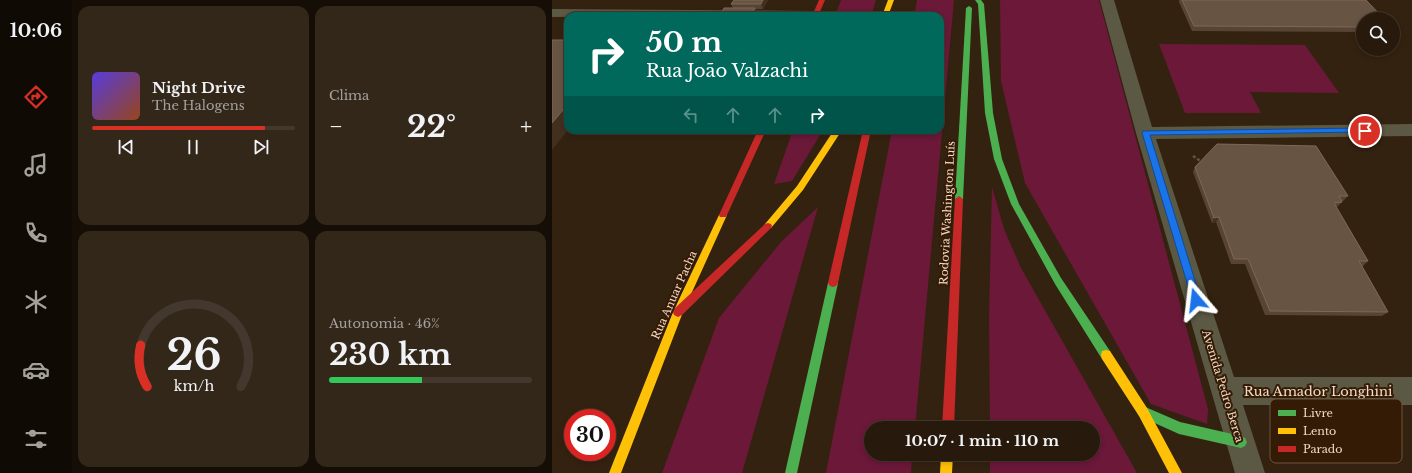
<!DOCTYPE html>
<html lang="pt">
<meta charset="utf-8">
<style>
:root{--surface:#271a0c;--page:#33271a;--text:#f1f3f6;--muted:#a4a19d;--line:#43382d;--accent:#d93025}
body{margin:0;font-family:"Libre Baskerville",serif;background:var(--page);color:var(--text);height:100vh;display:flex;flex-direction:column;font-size:15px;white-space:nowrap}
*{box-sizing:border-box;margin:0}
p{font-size:13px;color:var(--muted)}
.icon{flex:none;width:22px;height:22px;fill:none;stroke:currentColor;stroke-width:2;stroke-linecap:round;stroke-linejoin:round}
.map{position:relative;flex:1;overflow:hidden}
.side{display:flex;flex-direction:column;gap:6px;padding:6px;background:#150e07;width:480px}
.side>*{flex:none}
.guide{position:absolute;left:12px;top:12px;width:380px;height:122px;border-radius:12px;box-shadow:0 2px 6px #0003,0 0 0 1px var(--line);background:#00695c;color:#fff;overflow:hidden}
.fabs{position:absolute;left:804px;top:12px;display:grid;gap:8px}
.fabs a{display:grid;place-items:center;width:44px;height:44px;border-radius:50%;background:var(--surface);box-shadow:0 2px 6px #0003,0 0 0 1px var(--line);font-size:20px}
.speed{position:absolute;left:12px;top:409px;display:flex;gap:8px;font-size:20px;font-weight:700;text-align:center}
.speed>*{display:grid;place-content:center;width:52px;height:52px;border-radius:50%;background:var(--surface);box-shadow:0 2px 6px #0003,0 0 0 1px var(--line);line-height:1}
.speed .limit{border:6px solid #d22;background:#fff;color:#111}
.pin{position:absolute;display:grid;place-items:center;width:34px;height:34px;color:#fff;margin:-17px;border:2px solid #fff;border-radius:50%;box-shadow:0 1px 4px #0007}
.me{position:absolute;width:44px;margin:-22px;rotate:343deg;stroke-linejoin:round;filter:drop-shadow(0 0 3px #0008)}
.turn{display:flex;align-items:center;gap:14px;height:84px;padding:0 16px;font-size:18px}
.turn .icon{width:52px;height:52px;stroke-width:2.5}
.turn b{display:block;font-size:28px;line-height:34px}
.lanes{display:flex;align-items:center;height:38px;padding:0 16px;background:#0003;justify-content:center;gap:20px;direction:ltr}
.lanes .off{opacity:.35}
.big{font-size:30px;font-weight:700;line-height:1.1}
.side .tile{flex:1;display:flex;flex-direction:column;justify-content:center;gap:6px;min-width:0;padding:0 14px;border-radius:12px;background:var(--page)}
.side .dial{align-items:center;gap:0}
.dial svg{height:104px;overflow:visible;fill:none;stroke:var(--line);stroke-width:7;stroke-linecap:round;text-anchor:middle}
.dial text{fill:var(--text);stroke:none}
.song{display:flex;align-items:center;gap:12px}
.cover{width:48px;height:48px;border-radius:6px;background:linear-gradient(135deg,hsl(250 70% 55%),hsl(20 70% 35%))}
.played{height:4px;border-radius:2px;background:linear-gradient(90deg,var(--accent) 85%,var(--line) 85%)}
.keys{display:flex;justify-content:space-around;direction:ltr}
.heat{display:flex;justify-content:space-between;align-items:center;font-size:22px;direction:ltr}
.charge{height:6px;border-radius:3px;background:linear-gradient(90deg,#34c759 46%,var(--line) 0)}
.side .tiles{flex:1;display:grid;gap:6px;grid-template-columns:repeat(2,1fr)}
.trip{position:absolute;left:312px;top:421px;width:236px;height:40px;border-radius:20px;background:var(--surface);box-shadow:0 2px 6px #0003,0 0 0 1px var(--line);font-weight:700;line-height:40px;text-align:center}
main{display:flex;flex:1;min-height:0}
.tabs{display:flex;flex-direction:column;width:72px;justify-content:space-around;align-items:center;background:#100a05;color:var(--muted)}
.tabs .icon{width:28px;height:28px}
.tabs .active{color:var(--accent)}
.tabs b{font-size:18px;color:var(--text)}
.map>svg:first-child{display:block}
.green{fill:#6b1839}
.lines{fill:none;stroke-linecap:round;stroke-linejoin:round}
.path{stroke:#5b5746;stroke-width:2.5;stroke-dasharray:3 2;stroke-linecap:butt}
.street{fill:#5b5943;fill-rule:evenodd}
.fast{fill:#4caf50;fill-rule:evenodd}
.slow{fill:#ffc107;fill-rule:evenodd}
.jam{fill:#c62828;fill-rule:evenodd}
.wall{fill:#574434}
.shaded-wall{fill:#42301f}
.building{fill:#685443;stroke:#7e6958}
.route{fill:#1a73e8;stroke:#114b97}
.labels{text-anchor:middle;stroke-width:4;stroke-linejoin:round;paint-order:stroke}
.street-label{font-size:11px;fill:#f5d9c4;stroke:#331b05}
.near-street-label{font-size:13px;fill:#f5d9c4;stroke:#331b05}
.key{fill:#331b05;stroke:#6d543e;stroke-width:1}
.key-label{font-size:11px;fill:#f5d9c4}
</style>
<main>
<nav class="tabs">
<b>10:06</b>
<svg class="icon active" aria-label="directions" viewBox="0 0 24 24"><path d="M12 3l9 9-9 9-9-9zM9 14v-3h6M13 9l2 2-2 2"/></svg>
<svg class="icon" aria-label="music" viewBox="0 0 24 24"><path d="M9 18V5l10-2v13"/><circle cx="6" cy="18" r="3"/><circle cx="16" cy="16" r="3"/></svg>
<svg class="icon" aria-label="phone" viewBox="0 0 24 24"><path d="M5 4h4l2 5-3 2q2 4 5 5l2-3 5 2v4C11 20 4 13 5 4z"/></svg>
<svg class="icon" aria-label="climate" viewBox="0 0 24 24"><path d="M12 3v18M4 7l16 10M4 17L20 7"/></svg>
<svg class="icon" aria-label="car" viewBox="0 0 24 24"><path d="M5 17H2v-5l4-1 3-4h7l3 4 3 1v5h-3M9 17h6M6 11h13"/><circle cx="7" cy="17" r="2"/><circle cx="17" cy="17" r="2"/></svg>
<svg class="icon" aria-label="filters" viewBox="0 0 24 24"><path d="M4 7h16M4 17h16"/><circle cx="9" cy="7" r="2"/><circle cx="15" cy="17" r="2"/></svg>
</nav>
<section class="side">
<div class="tiles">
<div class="tile">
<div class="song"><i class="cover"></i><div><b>Night Drive</b><p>The Halogens</p></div></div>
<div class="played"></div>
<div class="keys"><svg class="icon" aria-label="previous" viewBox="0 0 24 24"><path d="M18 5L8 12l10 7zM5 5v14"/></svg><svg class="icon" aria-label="pause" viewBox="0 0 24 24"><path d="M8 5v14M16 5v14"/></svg><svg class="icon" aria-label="next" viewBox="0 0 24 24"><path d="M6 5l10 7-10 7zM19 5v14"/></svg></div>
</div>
<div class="tile"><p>Clima</p>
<div class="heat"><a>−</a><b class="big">22°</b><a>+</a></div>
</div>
<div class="tile dial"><svg viewBox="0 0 100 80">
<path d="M14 69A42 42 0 1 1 86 69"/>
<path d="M14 69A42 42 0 0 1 9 37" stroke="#d93025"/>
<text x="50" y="56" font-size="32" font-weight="700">26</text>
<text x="50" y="72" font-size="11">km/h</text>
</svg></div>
<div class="tile"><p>Autonomia · 46%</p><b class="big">230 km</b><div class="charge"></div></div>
</div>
</section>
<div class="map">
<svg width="860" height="473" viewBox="0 0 860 473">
<rect width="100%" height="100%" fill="#342210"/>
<g class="green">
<polygon points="289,0 324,0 319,16 283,16"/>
<polygon points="365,0 402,0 363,428 319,428 319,454 360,454 359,473 274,473 340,130 388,130 388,16 362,16"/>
<polygon points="448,0 547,0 656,409 655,424 599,404 473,183 449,81"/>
<polygon points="607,44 753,45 787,93 698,92 709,113 633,113"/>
<polygon points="241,130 271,130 240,181 222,184"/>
<polygon points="440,187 452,229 469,268 585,473 438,473 438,454 541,454 541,428 438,428 437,317"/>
<polygon points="266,207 190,473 110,473 167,318 229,242"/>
</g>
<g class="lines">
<polyline class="path" points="641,156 650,162"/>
<g class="street">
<polygon points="548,0 562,0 600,127 860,124 860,136 604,139 682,377 860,377 860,405 691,405 713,473 683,473 584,133"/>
<polygon points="0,9 263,11 268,12 270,15 0,17"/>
</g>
<g class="fast">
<polygon points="423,0 429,0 432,4 441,113 450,159 467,204 509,278 558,351 559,355 558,359 554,360 550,359 503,284 459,204 442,159 433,113 426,4"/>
<polygon points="417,6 420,8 411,199 407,202 403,199 414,8"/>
<polygon points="281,279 284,280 286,283 245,473 233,473 276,283 278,280"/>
<polygon points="591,406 628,422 689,436 693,438 695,442 693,446 689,448 627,434 587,416 585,412 587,408"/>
</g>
<g class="slow">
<polygon points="336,0 342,0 336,16 330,16"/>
<polygon points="282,130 290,130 251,190 219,228 213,228 212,226 213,224 245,186"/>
<polygon points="171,212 175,215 131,312 69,473 57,473 121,312 167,215"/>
<polygon points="554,350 558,351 595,408 630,473 617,473 587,416 550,359 549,355 550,351"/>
<polygon points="389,454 401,454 400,473 388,473"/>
</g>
<g class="jam">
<polygon points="267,0 273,0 266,16 260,16"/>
<polygon points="206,130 214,130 175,215 174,217 168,217 167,215"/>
<polygon points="311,130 319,130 286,283 284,286 281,287 278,286 276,283"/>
<polygon points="407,196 411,199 402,428 390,428 403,199"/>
<polygon points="216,223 219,224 220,226 219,228 130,315 126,317 122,315 121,312 122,309 213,224"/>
</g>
</g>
<g class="wall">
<polygon points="182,0 216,0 211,9 204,9 206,16 181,8 179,4"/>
<polygon points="627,0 814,0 811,19 811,32 640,31 627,2"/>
<polygon points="643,167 796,196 791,201 789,201 790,202 785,207 784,207 816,261 811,266 810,266 836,312 830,316 713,315 693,264 679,264 664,222 660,223 641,172"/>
</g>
<g class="shaded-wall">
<polygon points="211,0 216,0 211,9 209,4"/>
<polygon points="203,8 206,16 199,16"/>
<polygon points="16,104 16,130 0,150 0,123"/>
<polygon points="667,217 664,222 660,223 662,218"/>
</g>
<g class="building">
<polygon points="182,0 211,0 209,4 179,4"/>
<polygon points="630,0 814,0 832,19 811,19 811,27 642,26"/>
<polygon points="172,8 203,8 199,16 168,16"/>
<polygon points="0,40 16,40 16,104 0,123"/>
<polygon points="665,144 764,146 796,196 787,196 790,202 782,203 816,261 807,261 836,312 718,311 696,259 682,259 667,217 662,218 643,167"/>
</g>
<polygon class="route" points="813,128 815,129 815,132 598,135 649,300 644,304 641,303 590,133 591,131"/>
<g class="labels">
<g class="street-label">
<text transform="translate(395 213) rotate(-87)" y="4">Rodovia Washington Luís</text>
<text transform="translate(122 295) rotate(-66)" y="4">Rua Anuar Pacha</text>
<text transform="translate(671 386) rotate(73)" y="4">Avenida Pedro Berca</text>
</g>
<g class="near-street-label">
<text x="766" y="396">Rua Amador Longhini</text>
</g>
</g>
<rect x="718" y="399" width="132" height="64" rx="6" class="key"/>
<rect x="726" y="410" width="18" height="6" fill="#4caf50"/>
<rect x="726" y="428" width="18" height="6" fill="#ffc107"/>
<rect x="726" y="446" width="18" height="6" fill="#c62828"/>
<g class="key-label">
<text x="751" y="417">Livre</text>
<text x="751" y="435">Lento</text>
<text x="751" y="453">Parado</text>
</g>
</svg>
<div class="fabs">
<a><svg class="icon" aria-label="search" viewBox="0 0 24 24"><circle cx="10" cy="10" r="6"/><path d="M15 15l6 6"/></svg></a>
</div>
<div class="speed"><div class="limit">30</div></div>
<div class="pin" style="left:813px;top:131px;background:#d93025"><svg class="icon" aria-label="arrive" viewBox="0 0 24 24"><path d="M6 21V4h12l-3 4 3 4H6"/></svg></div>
<svg class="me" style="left:644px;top:300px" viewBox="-20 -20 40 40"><path d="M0-17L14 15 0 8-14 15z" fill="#1a73e8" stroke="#fff" stroke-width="4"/></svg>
<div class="trip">10:07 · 1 min · 110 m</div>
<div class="guide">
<div class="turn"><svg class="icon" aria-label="right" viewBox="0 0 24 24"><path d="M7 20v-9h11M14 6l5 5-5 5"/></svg><div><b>50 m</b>Rua João Valzachi</div></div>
<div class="lanes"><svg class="icon off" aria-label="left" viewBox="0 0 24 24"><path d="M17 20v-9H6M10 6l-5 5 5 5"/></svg><svg class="icon off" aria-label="ahead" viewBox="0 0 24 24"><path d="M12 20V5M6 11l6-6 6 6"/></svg><svg class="icon off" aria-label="ahead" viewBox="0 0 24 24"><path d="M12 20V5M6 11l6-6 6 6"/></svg><svg class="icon" aria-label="right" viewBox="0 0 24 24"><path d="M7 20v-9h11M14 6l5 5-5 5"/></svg></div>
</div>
</div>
</main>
